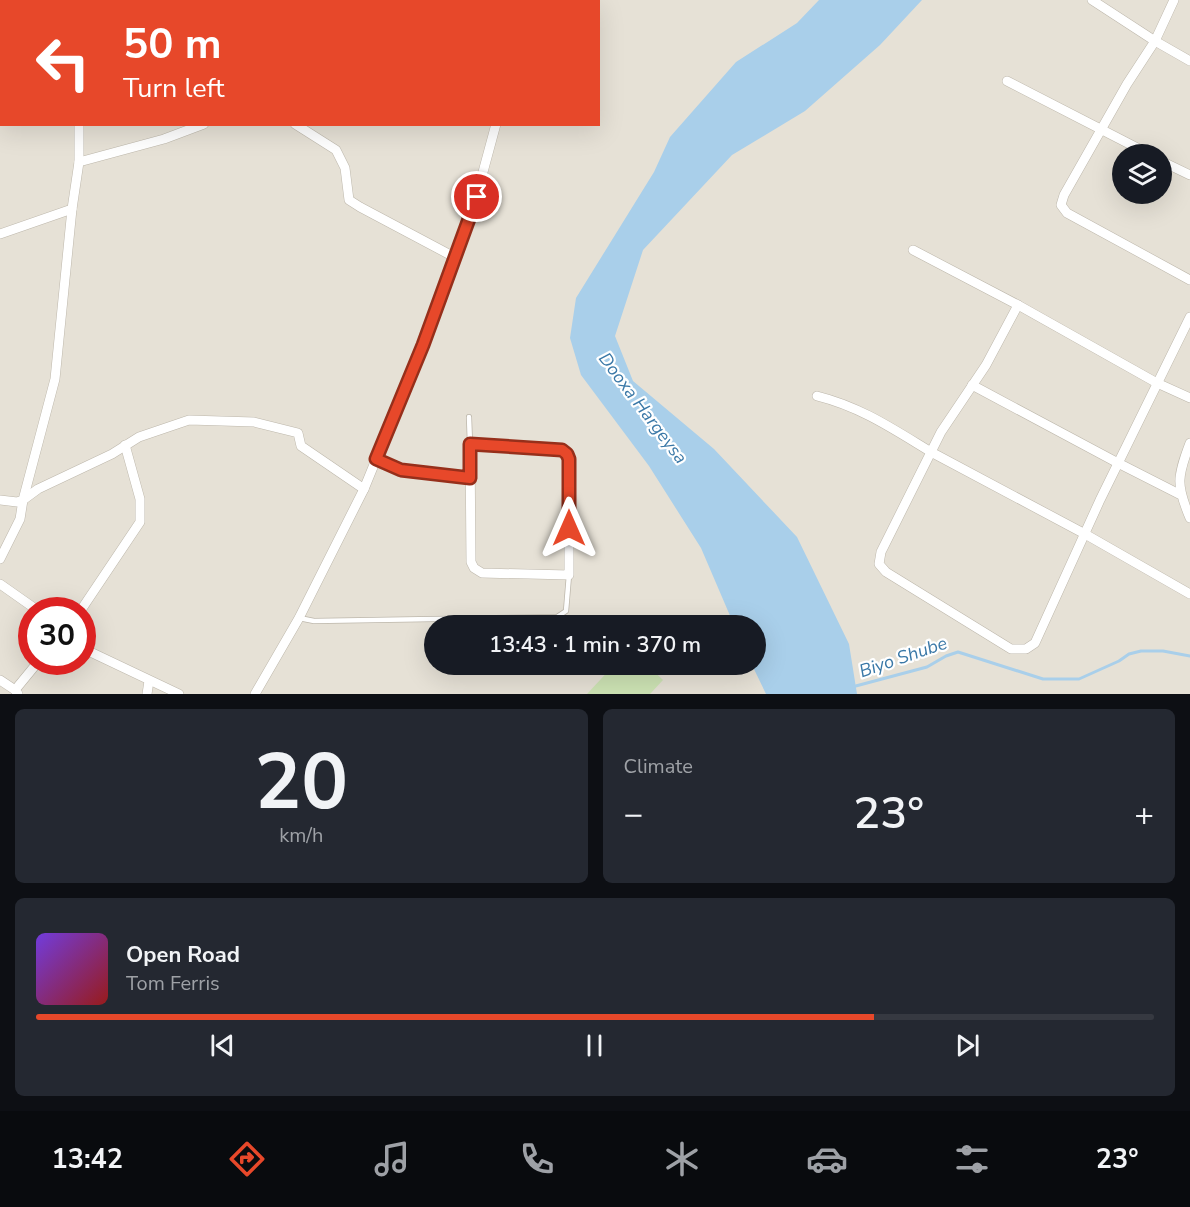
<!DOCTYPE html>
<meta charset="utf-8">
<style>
:root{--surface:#171b24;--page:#242831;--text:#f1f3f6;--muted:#9ea1a6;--line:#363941;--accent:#e7482a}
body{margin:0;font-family:"Nunito Sans",sans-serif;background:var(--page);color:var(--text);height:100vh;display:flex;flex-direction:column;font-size:22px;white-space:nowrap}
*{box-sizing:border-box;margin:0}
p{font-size:20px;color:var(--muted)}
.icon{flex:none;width:33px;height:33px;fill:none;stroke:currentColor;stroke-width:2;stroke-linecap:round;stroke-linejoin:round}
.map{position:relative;height:694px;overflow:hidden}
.drawer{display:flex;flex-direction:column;gap:15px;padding:15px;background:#0d0f14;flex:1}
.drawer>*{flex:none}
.hud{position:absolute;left:0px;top:0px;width:600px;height:126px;box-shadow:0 6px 24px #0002;background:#e7482a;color:#fff;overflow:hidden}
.tools{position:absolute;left:1112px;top:144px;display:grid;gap:12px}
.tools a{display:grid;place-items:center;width:60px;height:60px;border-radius:50%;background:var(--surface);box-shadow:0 6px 24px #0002;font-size:30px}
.speed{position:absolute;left:18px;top:597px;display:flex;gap:12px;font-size:30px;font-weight:700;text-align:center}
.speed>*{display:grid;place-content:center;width:78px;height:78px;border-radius:50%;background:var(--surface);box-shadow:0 6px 24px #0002;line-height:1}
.speed .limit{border:9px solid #d22;background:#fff;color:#111}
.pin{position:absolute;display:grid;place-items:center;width:51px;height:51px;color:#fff;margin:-26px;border:3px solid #fff;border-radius:50%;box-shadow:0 2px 6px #0007}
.me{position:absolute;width:66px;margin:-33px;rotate:0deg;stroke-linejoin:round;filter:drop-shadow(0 0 4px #0008)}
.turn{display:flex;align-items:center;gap:21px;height:126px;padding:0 24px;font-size:27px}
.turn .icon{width:78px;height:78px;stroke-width:2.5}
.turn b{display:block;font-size:42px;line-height:51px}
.big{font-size:45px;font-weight:600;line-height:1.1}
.drawer .tile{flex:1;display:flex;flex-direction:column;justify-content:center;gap:9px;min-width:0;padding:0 21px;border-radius:9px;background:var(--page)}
.drawer .dial{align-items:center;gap:0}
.dial b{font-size:78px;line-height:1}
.song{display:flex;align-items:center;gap:18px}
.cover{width:72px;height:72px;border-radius:9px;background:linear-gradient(135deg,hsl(260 70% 55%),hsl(0 70% 35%))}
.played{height:6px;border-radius:3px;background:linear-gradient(90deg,var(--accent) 75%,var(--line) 75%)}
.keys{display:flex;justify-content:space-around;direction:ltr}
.heat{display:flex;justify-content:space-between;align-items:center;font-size:33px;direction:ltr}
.drawer .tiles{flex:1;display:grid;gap:15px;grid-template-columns:1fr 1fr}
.tile:last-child{grid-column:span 2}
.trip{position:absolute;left:424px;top:615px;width:342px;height:60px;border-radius:30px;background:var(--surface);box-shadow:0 6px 24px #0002;font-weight:600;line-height:60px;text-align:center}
.menu{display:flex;height:96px;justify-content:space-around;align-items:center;background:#090b0e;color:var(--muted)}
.menu .icon{width:42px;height:42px}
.menu .active{color:var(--accent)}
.menu b{font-size:27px;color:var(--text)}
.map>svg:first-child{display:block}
.residential{fill:#e6e1d6;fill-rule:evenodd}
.green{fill:#cde3b4}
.water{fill:#a9cfea}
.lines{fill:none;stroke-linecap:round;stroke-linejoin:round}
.stream{stroke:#a9cfea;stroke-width:3}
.lane-casing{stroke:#bdb7ab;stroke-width:6}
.street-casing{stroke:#bdb7ab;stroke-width:10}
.lane{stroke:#fff;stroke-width:4.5}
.street{stroke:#fff;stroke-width:9}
.route-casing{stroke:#962f1b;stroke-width:15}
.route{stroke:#e7482a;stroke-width:10}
.labels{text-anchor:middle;stroke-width:4.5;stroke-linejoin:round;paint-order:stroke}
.water-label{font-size:18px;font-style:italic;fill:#3a78a7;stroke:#fff}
</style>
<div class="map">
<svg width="1190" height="694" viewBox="0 0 1190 694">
<rect width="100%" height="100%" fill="#f2efe7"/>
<path class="residential" d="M 0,0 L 1190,0 L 1190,694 L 0,694 ZM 2,2 L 598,2 L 598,124 L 2,124 ZM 1122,154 L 1161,154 L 1161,194 L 1122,194 ZM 32,610 L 82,610 L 82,662 L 32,662 ZM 435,626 L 756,626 L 756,664 L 435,664 Z"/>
<polygon class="green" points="614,665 647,665 663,680 650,694 587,694"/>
<polygon class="water" points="819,0 922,0 880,45 805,111 732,155 643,250 615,336 633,381 714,449 797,537 849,644 857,694 766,694 752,665 756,664 756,626 734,625 701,548 649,466 581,375 570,338 576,298 654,172 670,137 736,62 797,23"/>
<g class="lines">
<polyline class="stream" points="852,687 927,667 946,656 958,652 1043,679 1079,679 1119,661 1129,654 1141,651 1163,651 1190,656"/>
<defs>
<g id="lane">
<polyline points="469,417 470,444"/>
<polyline points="376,459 401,469 469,478"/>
<polyline points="299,618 314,621 557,617 566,611 569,575"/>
</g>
<g id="street">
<polyline points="1092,0 1155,41 1127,84 1064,195 1061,205 1067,213 1190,280"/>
<polyline points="1174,0 1155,41 1190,61"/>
<polyline points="520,2 520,0"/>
<polyline points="0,38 2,39"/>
<polyline points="1007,81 1149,154"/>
<polyline points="0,104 2,104"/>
<polyline points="295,124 336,150 345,168 349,200 360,207 456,258"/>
<polyline points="1161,161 1190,175"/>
<polyline points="79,162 164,139 204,124"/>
<polyline points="0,234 72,209"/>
<polyline points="913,250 1018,305 1157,383 1190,398"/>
<polyline points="1018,305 986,365 941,432 931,452 1085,534 1190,594"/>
<polyline points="972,385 1118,463 1179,494"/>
<path d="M 817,396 C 861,407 893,429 931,452 L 881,552 L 879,564 L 886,572 L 1011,649 L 1026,649 L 1035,643 L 1100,500 L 1190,317"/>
<path d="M 1190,443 C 1177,477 1176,485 1190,518"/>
<path d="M 470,444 L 554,448 C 562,450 566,451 569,459 L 569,575 L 482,573 L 474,568 L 471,562 Z"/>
<polyline points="0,500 17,502 23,500 55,379 72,209 79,162 79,124"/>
<polyline points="0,559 20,519 23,500 38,489 112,454 139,437 189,420 254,422 298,433 301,446 364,489"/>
<polyline points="0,584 37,610"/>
<polyline points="81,610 140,522 140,499 125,445"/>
<polyline points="82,648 179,694"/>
<polyline points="0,680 15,690"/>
<polyline points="18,694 15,690 38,662"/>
<polyline points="147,694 149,681"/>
<polyline points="255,694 299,618 364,489 423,345 470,220 496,124"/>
</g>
</defs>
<use href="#lane" class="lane-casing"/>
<use href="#street" class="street-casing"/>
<use href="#lane" class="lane"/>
<use href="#street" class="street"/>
</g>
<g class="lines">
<defs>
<polyline id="route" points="477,197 423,345 376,459 401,470 470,478 470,444 562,450 567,454 569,459 569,528"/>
</defs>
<use href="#route" class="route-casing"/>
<use href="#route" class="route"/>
</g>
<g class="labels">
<g class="water-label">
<text transform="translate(643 408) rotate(53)" y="6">Dooxa Hargeysa</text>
<text transform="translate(903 657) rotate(-19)" y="6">Biyo Shube</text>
</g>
</g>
</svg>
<div class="tools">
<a><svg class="icon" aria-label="layers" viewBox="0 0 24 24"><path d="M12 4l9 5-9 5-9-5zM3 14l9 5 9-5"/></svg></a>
</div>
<div class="speed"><div class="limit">30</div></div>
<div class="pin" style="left:477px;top:197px;background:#d93025"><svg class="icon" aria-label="arrive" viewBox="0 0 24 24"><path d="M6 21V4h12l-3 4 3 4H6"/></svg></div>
<svg class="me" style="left:569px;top:528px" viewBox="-20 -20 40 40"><path d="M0-17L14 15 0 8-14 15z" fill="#e7482a" stroke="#fff" stroke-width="4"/></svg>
<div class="trip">13:43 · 1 min · 370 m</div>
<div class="hud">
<div class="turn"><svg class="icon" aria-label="left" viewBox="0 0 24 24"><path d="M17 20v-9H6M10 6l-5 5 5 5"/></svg><div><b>50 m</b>Turn left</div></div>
</div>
</div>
<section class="drawer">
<div class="tiles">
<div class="tile dial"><b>20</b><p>km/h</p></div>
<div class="tile"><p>Climate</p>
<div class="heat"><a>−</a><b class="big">23°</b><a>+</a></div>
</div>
<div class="tile">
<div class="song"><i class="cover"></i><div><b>Open Road</b><p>Tom Ferris</p></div></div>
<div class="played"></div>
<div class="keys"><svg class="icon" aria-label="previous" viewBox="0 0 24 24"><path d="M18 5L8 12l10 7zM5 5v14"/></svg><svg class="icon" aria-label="pause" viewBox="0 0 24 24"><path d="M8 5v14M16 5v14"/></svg><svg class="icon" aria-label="next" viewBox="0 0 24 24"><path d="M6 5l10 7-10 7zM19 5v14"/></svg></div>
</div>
</div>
</section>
<nav class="menu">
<b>13:42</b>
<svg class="icon active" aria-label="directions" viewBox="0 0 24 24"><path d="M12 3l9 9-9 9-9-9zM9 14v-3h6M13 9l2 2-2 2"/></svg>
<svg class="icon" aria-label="music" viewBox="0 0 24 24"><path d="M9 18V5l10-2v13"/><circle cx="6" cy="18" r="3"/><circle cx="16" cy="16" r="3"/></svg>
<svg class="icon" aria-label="phone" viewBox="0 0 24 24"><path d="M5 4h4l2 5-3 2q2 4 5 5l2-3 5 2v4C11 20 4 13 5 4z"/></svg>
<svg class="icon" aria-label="climate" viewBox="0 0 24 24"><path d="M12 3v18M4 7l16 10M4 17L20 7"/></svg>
<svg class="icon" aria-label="car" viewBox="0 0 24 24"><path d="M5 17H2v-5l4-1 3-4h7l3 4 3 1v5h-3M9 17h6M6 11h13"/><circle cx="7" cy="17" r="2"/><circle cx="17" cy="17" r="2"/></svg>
<svg class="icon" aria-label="filters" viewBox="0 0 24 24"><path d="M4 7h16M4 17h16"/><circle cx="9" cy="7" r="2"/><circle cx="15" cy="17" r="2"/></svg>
<b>23°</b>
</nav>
